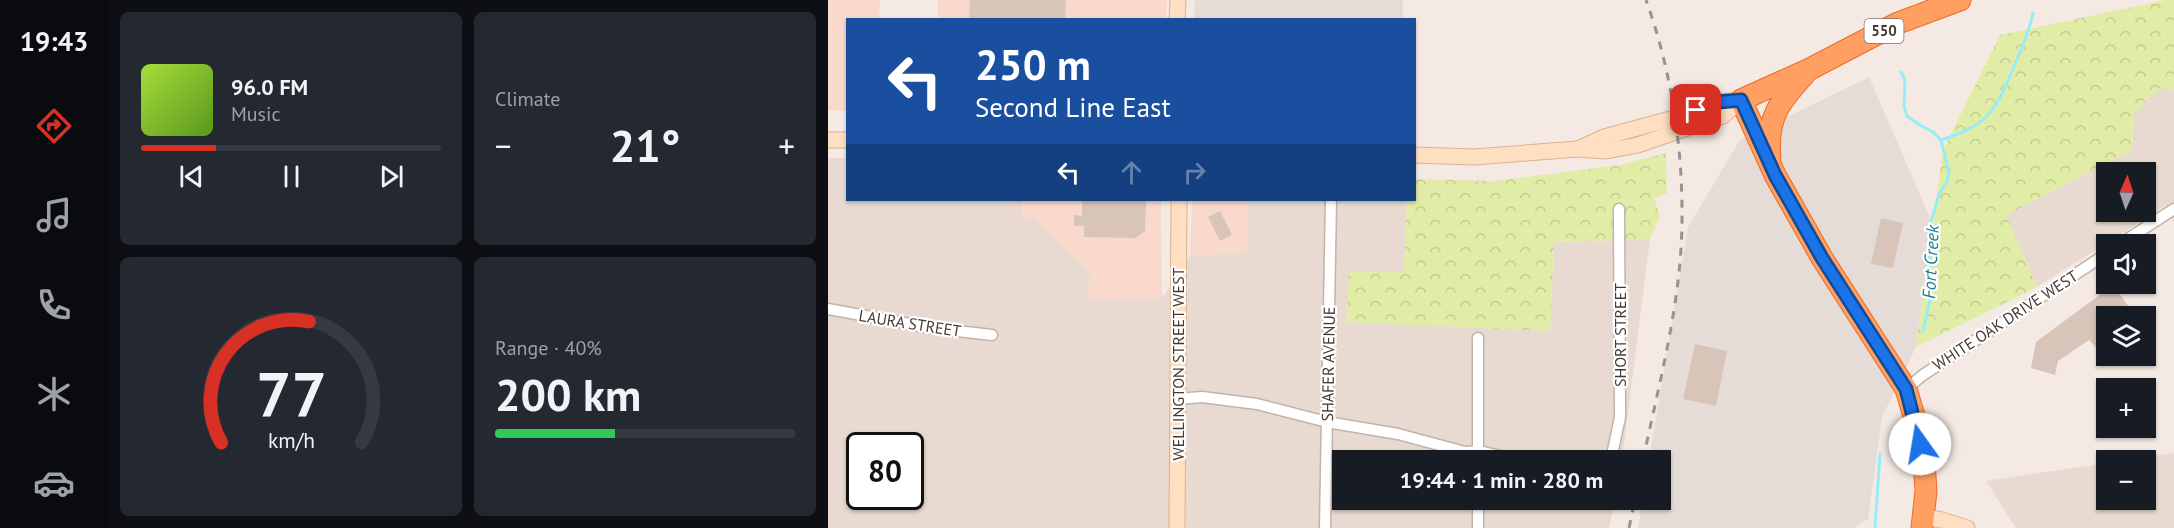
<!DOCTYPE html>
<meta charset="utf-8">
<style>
:root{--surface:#171b24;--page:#242831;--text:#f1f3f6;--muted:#9ea1a6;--line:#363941;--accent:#d93025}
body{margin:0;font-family:"PT Sans",sans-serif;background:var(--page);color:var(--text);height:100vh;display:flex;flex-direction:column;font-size:22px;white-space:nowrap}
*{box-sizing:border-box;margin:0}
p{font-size:20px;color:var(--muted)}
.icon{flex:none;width:33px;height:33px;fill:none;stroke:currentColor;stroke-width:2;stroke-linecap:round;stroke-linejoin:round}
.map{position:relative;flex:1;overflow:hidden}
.sheet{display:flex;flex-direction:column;gap:12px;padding:12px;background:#0d0f14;width:720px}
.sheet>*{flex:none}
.banner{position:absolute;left:18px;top:18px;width:570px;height:183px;border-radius:0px;box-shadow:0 2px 4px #0004;background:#1a4fa0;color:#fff;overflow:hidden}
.needle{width:39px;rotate:3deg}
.buttons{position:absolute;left:1268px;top:162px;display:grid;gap:12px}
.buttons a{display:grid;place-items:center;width:60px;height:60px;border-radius:0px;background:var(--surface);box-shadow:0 2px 4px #0004;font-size:30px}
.speed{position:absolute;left:18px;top:432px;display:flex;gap:12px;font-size:30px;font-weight:700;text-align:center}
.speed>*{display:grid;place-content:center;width:78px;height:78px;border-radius:50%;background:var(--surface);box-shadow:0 2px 4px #0004;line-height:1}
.speed .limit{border:3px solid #111;border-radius:9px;background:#fff;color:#111}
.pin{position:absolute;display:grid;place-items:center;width:51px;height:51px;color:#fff;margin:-26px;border-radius:12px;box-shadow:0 3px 9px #0006}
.me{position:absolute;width:66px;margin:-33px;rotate:347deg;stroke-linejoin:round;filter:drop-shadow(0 0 4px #0008)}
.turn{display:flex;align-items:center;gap:21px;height:126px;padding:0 30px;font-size:27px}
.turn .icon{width:78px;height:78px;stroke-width:2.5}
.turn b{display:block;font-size:42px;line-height:51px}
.lanes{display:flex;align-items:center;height:57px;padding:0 30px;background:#0003;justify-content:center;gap:30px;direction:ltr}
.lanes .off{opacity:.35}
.big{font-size:45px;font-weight:700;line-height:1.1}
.sheet .tile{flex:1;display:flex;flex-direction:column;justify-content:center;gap:9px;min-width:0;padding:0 21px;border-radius:9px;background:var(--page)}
.sheet .dial{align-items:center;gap:0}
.dial svg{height:156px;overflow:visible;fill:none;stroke:var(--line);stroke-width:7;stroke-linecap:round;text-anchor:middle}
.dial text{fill:var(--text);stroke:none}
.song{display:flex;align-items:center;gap:18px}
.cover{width:72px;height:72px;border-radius:9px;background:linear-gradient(135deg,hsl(80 70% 55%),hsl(90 70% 35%))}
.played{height:6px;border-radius:3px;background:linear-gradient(90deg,var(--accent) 25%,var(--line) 25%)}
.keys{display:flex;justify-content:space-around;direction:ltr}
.heat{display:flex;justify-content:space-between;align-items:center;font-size:33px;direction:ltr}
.charge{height:9px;border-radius:4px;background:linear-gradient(90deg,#34c759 40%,var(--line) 0)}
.sheet .tiles{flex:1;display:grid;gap:12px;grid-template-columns:repeat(2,1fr)}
.trip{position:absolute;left:504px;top:450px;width:339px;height:60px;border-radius:0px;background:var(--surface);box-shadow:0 2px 4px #0004;font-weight:700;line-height:60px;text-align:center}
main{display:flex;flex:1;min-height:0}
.tab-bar{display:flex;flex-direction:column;width:108px;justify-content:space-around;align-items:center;background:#090b0e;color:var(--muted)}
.tab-bar .icon{width:42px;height:42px}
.tab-bar .on{color:var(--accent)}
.tab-bar b{font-size:27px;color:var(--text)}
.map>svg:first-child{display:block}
.residential{fill:#e8dad0;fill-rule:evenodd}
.commercial{fill:#f9d9cb}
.industrial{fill:#e5dcd8}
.forest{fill:url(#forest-crowns)}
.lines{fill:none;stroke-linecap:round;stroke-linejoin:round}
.stream{stroke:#97ecf8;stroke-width:3}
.building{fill:#d9c4ba}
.street-casing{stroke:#c3b2a7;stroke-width:13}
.secondary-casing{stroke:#dcb28f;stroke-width:17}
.highway-casing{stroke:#ef6a21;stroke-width:23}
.street{stroke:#fff;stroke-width:10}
.secondary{stroke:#ffdfc1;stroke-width:15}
.highway{stroke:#ff9f62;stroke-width:21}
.rail{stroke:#949494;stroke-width:3;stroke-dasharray:8 8;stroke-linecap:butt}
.route-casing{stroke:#114b97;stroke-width:15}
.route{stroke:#1a73e8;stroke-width:10}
.labels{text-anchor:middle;stroke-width:4.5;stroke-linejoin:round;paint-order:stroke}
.shield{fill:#fff;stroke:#7e7470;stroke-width:1.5}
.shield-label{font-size:15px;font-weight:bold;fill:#463932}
.street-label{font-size:16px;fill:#463932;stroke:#fff}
.water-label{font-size:18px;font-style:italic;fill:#1c8292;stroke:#fff}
</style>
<main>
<nav class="tab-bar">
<b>19:43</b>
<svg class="icon on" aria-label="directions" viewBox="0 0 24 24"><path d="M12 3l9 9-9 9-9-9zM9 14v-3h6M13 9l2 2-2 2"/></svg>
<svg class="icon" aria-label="music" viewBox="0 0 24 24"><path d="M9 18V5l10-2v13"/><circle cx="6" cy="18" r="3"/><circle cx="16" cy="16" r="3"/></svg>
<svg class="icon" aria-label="phone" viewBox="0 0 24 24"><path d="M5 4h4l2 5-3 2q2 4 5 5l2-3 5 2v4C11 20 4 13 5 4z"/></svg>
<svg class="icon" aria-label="climate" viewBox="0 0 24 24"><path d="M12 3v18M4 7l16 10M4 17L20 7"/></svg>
<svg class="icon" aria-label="car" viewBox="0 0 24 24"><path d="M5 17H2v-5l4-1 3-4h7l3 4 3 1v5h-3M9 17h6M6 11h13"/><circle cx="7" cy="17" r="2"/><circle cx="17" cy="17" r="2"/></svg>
</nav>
<section class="sheet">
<div class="tiles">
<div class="tile">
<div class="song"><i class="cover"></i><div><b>96.0 FM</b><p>Music</p></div></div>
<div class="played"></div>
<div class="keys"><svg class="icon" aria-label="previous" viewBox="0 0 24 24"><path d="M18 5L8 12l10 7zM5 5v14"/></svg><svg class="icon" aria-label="pause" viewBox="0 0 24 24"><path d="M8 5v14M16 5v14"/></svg><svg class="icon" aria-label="next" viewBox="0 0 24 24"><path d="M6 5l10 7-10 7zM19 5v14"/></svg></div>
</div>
<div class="tile"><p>Climate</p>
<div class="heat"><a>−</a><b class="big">21°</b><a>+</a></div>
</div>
<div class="tile dial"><svg viewBox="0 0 100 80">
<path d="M14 69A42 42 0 1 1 86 69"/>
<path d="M14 69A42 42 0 0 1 59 7" stroke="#d93025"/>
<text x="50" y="56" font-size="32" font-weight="700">77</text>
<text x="50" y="72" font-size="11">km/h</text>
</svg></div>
<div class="tile"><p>Range · 40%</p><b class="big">200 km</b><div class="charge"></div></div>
</div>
</section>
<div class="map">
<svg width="1346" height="528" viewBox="0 0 1346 528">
<defs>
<pattern id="forest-crowns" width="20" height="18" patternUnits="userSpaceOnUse" patternTransform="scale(1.5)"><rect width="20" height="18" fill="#e1eda6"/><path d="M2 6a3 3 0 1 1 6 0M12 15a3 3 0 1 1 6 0" fill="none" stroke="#c2cc8f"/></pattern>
</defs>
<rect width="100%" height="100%" fill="#f4eae3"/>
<g class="residential">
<path d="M 1331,88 L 1346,89 L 1346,224 L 1338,205 L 1209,287 L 1178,215 L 1304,150 L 1306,113 ZM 1278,172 L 1317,172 L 1317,212 L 1278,212 Z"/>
<path d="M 0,158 L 19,158 L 20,200 L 194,200 L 194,219 L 206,219 L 262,271 L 261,298 L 334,298 L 362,255 L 419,253 L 420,200 L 579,200 L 576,271 L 522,271 L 518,322 L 722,330 L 726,242 L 822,239 L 794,460 L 514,460 L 514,500 L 787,500 L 781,528 L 0,528 ZM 32,446 L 82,446 L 82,496 L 32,496 Z"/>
<polygon points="1346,453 1346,528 1188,528 1158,481 1278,463 1278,500 1317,500 1317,460 1295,460"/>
</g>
<g class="commercial">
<polygon points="0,0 52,0 51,19 20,20 19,111 0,110"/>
<polygon points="110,0 339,0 338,19 110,19"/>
<polygon points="194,200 333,200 334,298 261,299 262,271 206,219 194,219"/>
<polygon points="364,200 420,200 420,253 362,255"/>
</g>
<g class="industrial">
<polygon points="367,0 575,0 575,19 366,19"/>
<polygon points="1041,77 1105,225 1088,347 1054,417 1040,519 1026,528 810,528 815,500 832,500 832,460 821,460 860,227 912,140"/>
</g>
<g class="forest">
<polygon points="1338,0 1346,0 1346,89 1331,88 1306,113 1304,150 1178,215 1209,287 1088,347 1115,150 1172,35"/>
<polygon points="838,153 839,193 826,198 832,217 822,239 726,242 722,331 518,322 521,271 576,271 579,200 586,200 587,179 667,181 792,165"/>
</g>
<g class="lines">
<g class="stream">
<polyline points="1073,72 1077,80 1076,106 1079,116 1090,124 1105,132 1113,140 1121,173 1119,182 1111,194 1101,229 1102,300 1095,331"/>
<path d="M 1113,140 C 1159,125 1166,114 1184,71 C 1192,52 1201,34 1205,13"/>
<polyline points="1047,528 1052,454"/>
</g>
</g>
<g class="building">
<polygon points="142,0 238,0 237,20 141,20"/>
<polygon points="254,200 318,200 317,231 308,238 256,237 256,226 246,226 246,215 254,216"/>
<polygon points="392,211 404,235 392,241 380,217"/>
<polygon points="1053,218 1075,223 1065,268 1043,264"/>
<polygon points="1285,285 1301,307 1293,316 1278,316 1278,358 1261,340 1230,361 1227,375 1203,368 1208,342"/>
<polygon points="867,344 899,351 888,406 855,399"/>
</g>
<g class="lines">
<defs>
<g id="street">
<polyline points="1292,244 1346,209"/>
<polyline points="0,309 103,328 164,335"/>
<polyline points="650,338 650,460"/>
<polyline points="1078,389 1095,375 1278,254"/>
<polyline points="349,399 374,397 429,404 499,422 570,434 637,452 651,451 690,460"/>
<polyline points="783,460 792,417 791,209"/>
<polyline points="497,528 503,200"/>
<polyline points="650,528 650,500"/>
</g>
<g id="secondary">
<polyline points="349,20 350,0"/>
<polyline points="0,140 20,140"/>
<polyline points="752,148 776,137 846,118 890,102 913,100"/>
<polyline points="586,155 646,157 749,149 778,151 810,145 895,116 913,100"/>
<polyline points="1096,517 1114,520 1139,528"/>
<polyline points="349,528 351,200"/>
</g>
<g id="highway">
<path d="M 942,157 C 938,118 952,101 977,74"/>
<polyline points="1094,528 1098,491 1096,462 1089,426 1078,389 994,258 947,175 913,100 982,69 1070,23 1132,0"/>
</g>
</defs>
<use href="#street" class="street-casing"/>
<use href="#secondary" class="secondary-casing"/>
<use href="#highway" class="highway-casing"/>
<use href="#street" class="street"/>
<use href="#secondary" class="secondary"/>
<use href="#highway" class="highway"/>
<g class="rail">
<path d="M 815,460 C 832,379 855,296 854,212 C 854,141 842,66 818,0"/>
<polyline points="801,528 807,500"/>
</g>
</g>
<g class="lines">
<defs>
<polyline id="route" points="868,110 890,102 913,100 947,175 994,258 1078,389 1092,444"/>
</defs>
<use href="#route" class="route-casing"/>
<use href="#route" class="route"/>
</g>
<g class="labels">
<rect class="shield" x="1036.5" y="19" width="39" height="24" rx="4.5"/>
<g class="shield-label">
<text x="1056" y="36">550</text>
</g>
<g class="street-label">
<text transform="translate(1177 320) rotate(-33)" y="6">WHITE OAK DRIVE WEST</text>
<text transform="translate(82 323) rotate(9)" y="6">LAURA STREET</text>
<text transform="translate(792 335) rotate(-90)" y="6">SHORT STREET</text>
<text transform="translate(350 364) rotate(-90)" y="6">WELLINGTON STREET WEST</text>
<text transform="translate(500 364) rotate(-89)" y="6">SHAFER AVENUE</text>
</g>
<g class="water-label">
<text transform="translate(1103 262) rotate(-87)" y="6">Fort Creek</text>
</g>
</g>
</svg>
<div class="buttons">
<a><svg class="needle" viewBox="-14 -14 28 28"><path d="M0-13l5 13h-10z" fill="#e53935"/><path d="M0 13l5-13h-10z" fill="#9ea1a6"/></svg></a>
<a><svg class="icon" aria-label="sound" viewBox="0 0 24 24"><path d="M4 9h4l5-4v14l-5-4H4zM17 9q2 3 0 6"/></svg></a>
<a><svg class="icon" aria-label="layers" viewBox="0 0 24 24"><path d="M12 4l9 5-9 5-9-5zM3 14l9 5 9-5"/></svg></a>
<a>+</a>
<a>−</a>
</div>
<div class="speed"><div class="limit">80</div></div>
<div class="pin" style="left:868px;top:110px;background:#d93025"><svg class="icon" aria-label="arrive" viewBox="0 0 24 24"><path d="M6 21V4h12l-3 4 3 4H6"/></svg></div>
<svg class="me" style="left:1092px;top:444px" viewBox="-20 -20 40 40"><circle r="19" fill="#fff"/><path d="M0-13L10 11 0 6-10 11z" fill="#1a73e8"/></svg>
<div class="trip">19:44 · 1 min · 280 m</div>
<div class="banner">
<div class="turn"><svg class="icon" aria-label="left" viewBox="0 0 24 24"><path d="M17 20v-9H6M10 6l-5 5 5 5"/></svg><div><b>250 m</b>Second Line East</div></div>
<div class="lanes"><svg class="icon" aria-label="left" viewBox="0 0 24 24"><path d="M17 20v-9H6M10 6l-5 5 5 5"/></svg><svg class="icon off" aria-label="ahead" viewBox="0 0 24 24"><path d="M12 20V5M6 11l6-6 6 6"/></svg><svg class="icon off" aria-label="right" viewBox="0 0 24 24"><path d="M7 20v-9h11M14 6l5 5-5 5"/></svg></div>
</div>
</div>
</main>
